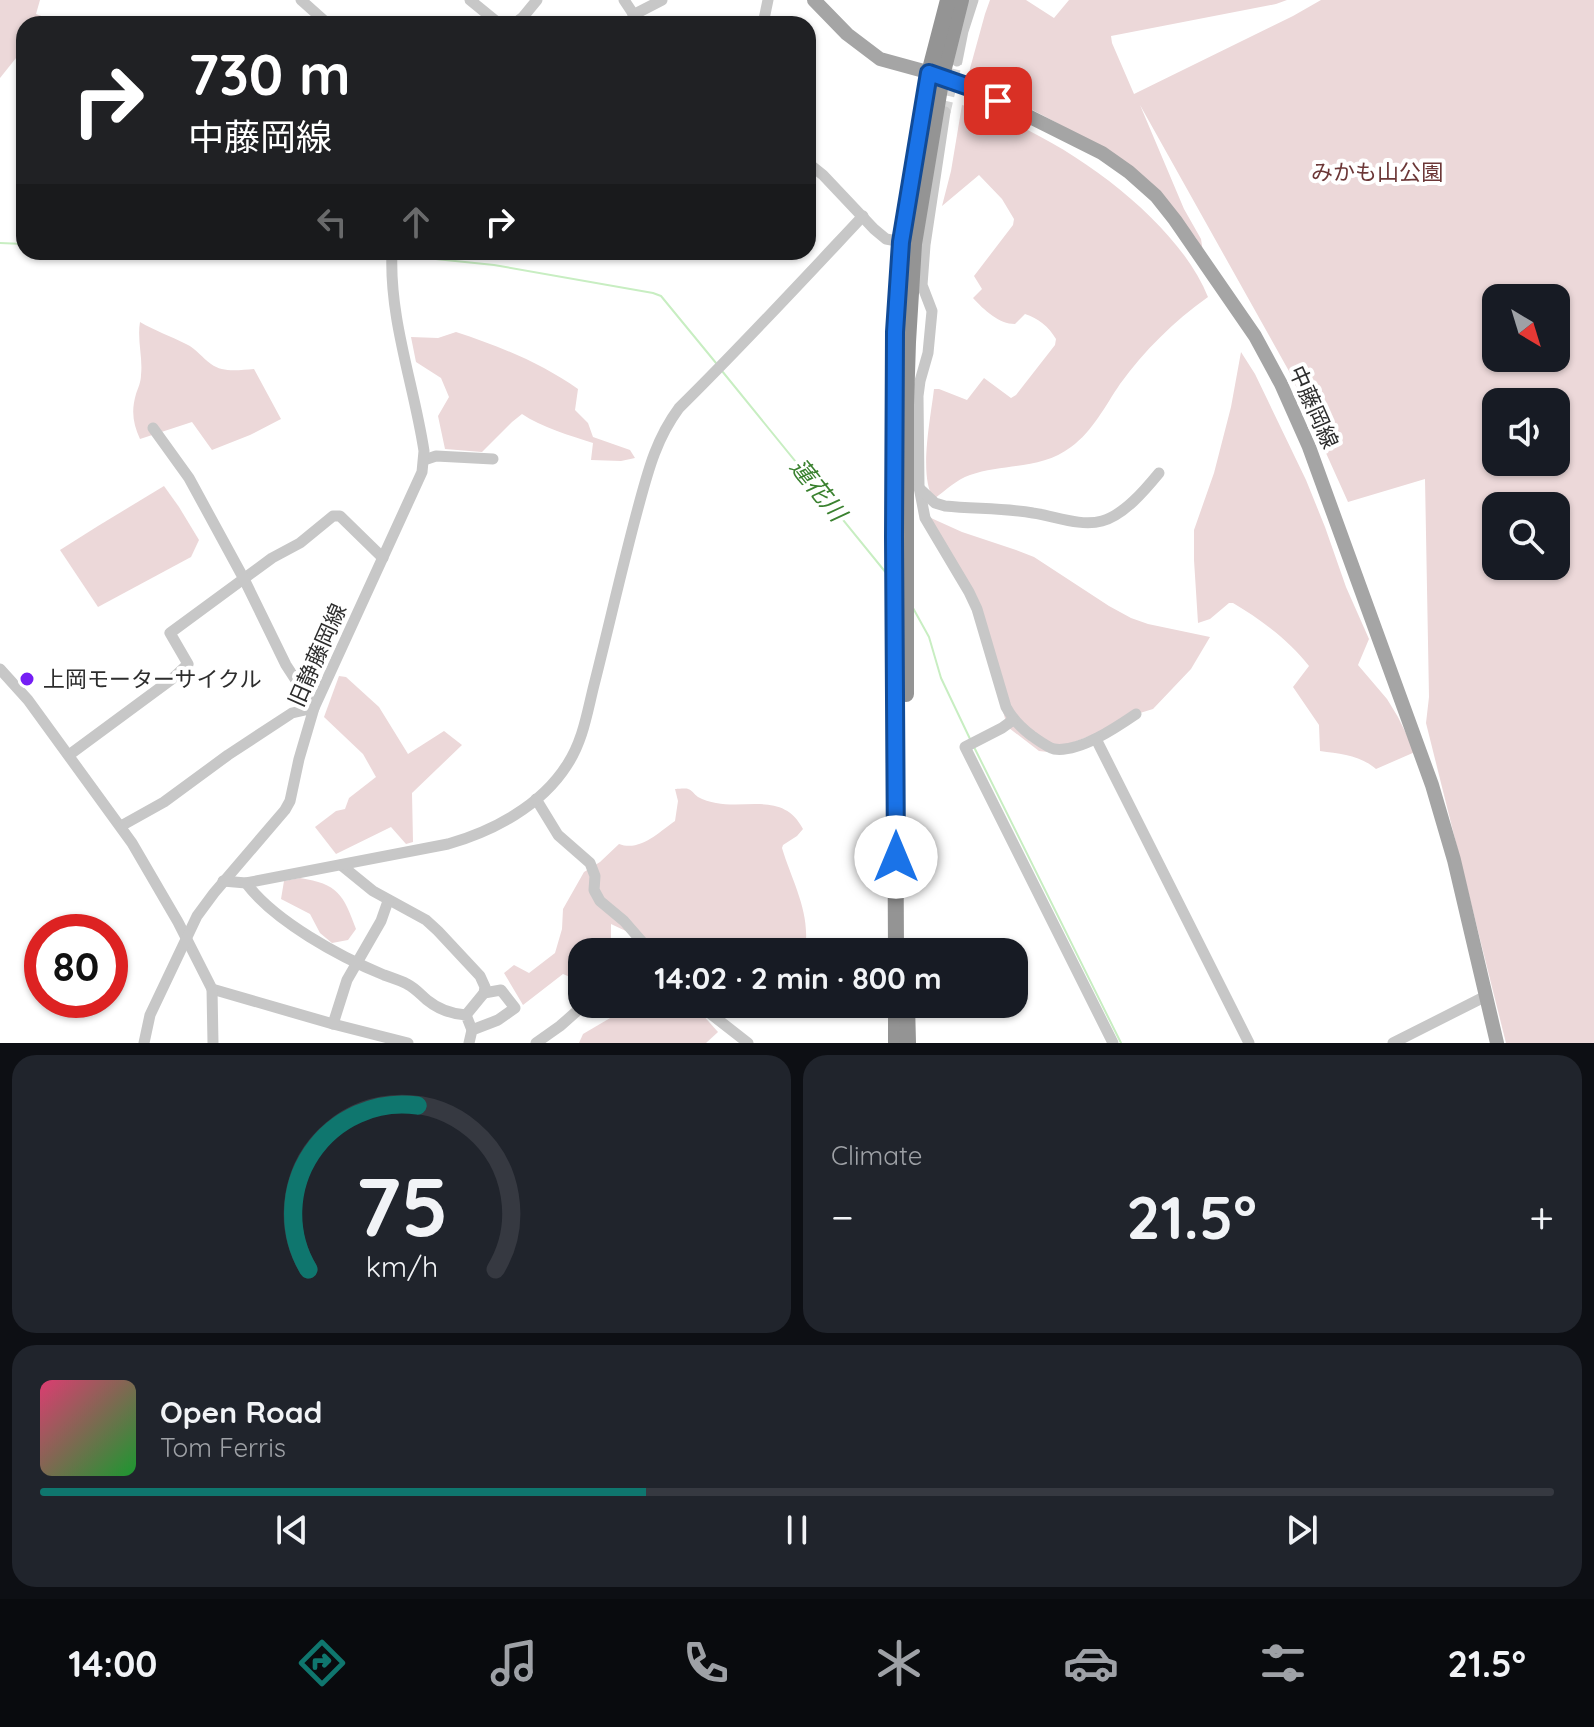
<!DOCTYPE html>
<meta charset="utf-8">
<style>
:root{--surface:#171b24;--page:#20242c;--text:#f1f3f6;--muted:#9ea1a6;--line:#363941;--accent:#0f766e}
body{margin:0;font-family:Quicksand,"Noto Sans JP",sans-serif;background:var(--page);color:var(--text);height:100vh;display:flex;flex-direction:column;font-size:30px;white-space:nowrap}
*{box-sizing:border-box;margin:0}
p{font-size:26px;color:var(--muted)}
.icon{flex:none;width:44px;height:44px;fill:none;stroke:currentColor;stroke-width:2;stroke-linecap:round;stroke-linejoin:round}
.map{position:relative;height:1043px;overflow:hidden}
.drawer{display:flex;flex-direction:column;gap:12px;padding:12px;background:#0d0f14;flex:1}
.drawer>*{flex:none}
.banner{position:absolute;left:16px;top:16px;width:800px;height:244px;border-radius:24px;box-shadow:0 2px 6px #0004;background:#202124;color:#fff;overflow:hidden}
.needle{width:52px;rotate:142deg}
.controls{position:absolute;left:1482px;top:284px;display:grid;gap:16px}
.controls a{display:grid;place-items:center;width:88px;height:88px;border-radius:16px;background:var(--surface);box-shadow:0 2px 6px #0004;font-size:40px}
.speed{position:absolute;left:24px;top:914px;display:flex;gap:16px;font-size:40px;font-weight:700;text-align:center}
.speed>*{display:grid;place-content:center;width:104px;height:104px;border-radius:50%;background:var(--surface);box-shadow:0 2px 6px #0004;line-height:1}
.speed .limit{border:12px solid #d22;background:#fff;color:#111}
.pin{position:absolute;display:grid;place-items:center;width:68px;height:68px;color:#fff;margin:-34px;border-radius:16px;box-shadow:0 4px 12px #0006}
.me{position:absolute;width:88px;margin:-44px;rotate:0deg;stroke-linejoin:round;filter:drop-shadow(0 0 6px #0008)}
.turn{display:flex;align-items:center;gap:28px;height:168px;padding:0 40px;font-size:36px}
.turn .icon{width:104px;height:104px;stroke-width:2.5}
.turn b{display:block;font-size:56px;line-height:68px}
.lanes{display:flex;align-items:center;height:76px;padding:0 40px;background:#0003;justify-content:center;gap:40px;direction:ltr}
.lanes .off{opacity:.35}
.big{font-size:60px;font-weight:700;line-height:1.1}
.drawer .tile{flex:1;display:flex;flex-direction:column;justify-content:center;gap:12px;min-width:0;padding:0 28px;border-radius:24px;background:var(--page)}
.drawer .dial{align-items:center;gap:0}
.dial svg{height:208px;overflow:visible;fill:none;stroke:var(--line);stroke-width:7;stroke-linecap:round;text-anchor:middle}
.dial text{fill:var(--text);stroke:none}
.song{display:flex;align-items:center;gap:24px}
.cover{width:96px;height:96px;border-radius:12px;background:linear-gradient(135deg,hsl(340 70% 55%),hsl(130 70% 35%))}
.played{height:8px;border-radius:4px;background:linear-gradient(90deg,var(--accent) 40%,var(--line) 40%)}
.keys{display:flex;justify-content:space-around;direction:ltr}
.heat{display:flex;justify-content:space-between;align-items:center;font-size:44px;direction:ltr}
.drawer .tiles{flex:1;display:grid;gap:12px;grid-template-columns:1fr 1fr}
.tile:last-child{grid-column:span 2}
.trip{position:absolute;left:568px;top:938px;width:460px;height:80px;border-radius:24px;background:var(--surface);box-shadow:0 2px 6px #0004;font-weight:700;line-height:80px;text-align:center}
.menu{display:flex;height:128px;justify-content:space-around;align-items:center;background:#090b0e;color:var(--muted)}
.menu .icon{width:56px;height:56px}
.menu .on{color:var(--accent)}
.menu b{font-size:36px;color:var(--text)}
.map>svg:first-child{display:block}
.green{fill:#ecd8d9;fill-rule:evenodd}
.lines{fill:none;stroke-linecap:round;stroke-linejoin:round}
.stream{stroke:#c8eec2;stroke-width:2}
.minor-tunnel{stroke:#d5d5d5;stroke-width:11;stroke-dasharray:11 5.5;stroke-linecap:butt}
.minor{stroke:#c7c7c7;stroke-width:11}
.major{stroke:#a5a5a5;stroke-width:14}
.highway{stroke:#949494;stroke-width:16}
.route-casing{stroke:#114b97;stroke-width:20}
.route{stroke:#1a73e8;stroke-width:14}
.poi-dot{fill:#751ef4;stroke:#fff;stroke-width:3}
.labels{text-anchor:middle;stroke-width:8;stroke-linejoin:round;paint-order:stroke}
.park-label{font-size:22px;fill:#6c3737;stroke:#fff}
.street-label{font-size:22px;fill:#2d2d2d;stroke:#fff}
.poi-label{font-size:22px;fill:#2d2d2d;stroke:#fff;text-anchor:start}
.water-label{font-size:24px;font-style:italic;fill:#3a812f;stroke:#fff}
</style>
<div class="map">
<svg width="1594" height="1043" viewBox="0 0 1594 1043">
<rect width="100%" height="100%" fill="#fff"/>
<g class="green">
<polygon points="0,0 40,0 36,14 60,23 24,24 24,56 16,58 0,78"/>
<path d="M 990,0 L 1026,0 L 1054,18 L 1069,0 L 1287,0 L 1276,4 L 1111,36 L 1112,43 L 1134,94 L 1293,16 L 1321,0 L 1594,0 L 1594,1043 L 1506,1043 L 1426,723 L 1429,697 L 1425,479 L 1348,502 L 1290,373 L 1140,105 L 1184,209 L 1201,239 L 1203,252 L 1196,238 L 1175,213 L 1094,143 L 1018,102 L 966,83 L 985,14 ZM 1496,298 L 1556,298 L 1556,358 L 1496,358 ZM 1496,402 L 1556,402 L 1556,462 L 1496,462 ZM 1496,506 L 1556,506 L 1556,566 L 1496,566 Z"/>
<path d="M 962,105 C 1048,126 1175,214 1208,297 C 1173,322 1145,350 1120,384 C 1105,406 1093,431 1071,447 C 1041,470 1003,463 970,475 C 956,480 946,490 934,499 C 918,478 931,416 934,389 L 939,389 L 967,400 L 984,378 L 1011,398 L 1016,395 L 1055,345 L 1056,339 C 1049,327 1038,318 1025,314 L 1015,324 C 999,324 984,310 973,298 L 982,289 L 974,276 L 1013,225 L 1014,219 L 1002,199 L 979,175 L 942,206 L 951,171 Z"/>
<path d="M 140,322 C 155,331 171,336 186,344 C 197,349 202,358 211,364 C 223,373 239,370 254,369 L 281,419 L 250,435 L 212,450 L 192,422 L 140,439 C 133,424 131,411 136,394 C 138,388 141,382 141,375 C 143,358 137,340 140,322 Z"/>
<path d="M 456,332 C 499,346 541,363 578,389 L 575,410 L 588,423 L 593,437 L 630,450 L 635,458 L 621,461 L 591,460 L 593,443 C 571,436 541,427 522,414 L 512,422 L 482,452 L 445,449 L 438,416 L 449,397 L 441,378 L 416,362 L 411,337 L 438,338 Z"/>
<path d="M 1241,352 L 1255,374 L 1306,480 L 1325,527 L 1346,587 L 1369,639 L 1358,665 L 1387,699 L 1398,717 L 1415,752 L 1376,769 C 1360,755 1341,754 1320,751 L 1319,725 L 1293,687 L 1309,666 C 1290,641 1260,619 1233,603 L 1229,603 L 1210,619 L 1198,623 L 1194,560 L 1194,530 L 1214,473 L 1231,407 Z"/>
<polygon points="164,486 179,507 199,540 191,557 98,607 60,550 98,526"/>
<polygon points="931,518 962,532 1016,550 1034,557 1109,606 1131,618 1148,624 1210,637 1191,669 1153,709 1140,713 1126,722 1048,752 1039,751 1009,728 1006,722 977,618 931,521"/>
<polygon points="339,676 346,677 379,707 408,754 444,731 462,745 412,793 413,842 406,844 391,827 336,854 315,827 336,811 345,809 349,798 376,777 363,754 324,717"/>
<path d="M 675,789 C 676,789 687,788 688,789 C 692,790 694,794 698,797 C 703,800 710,802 716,803 C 748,809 784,792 803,829 L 797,836 L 783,845 L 782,848 C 791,878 808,908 806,940 L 729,952 L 639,952 L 630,933 L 611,924 L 611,952 L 582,952 L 582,982 L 563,974 L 523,1005 L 504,973 L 514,965 L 529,973 L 555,953 L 562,929 L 563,909 L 584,872 L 600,862 L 619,844 C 640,852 659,832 675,821 L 678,801 Z"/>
<path d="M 300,878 C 338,884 343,894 356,929 L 348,940 L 332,943 L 320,933 L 310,914 L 281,899 L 284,881 Z"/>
<polygon points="634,1004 693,1004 718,1032 706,1043 579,1043 583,1034"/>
</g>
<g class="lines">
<g class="stream">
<polyline points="0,243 24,244"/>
<polyline points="280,252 387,256"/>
<polyline points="397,255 494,265 653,293 661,296 716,363"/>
<polyline points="722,371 887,574"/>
<polyline points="913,608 929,637 941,678 971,741"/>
<polyline points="974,747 1121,1043"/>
</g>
<polyline class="minor-tunnel" points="945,112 957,61"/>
<g class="minor">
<polyline points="301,0 328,24"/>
<polyline points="470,0 497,22 503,24"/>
<polyline points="624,0 640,24"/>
<polyline points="633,15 662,0"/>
<polyline points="514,24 523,17 537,0"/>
<polyline points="763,24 768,0"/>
<polyline points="957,61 963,31 973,0"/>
<path d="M 945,112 L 925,245 L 922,285 L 932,311 L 928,353 L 920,381 L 918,396 L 919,487 L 925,518 L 969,592 L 977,609 L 1006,707 C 1013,720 1021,728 1032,736 C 1038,740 1047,747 1054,749 C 1079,753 1117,727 1136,714"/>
<polyline points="808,163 823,175 874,229 886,239 908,243"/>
<polyline points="424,460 436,456 493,459"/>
<path d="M 919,488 L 935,503 L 945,506 C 974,509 1005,508 1033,513 C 1055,516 1080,527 1102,521 C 1124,515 1145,490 1159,473"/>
<polyline points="0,669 28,700 132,843 178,922 212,989 333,1024 408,1043"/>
<polyline points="1013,720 1002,728 965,747 1113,1043"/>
<polyline points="1096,739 1249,1043"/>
<polyline points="69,755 172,679 188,664 170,633 272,558 300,543 333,516 340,516 383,558"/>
<polyline points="536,799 558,835 590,863 595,876 594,890 600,901 624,921 651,952"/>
<polyline points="121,826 164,802 228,755 292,713 314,708 286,665 244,579 189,478 153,428"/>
<polyline points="341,865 373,891 426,920 438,931 480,976 485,987 484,993 466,1015"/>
<path d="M 223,881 L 246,883 L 448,844 C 493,831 541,806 567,765 C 583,741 587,713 594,685 C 609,626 622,567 638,508 C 648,471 656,439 679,408 C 742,346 802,281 863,216"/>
<path d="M 246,883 C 274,921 340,957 384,975 C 392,978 400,980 407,984 C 415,988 420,994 427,1000 C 438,1009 452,1014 466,1015 L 472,1030"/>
<polyline points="212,989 213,1043"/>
<polyline points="698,1004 748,1043"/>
<polyline points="333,1024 347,980 381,921 388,901"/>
<path d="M 144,1043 L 150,1015 L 197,916 L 214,893 L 285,810 L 290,801 L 299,759 L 314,708 L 422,472 L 424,451 C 414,385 389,319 392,252"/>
<polyline points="469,1043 472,1030 498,1020 515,1008 501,990 484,993"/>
<polyline points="536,1043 560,1026 585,1004"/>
<polyline points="1393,1043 1486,996"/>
</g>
<polyline class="major" points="814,0 847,34 880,59 942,76 972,88 1102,153 1129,172 1156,196 1175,220 1255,336 1281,384 1309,447 1432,785 1454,860 1497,1043"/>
<g class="highway">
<polyline points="906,694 906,405 908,342 914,244 942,76 961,0"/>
<polyline points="896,952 894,537 895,332 901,242 905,210 929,73 948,0"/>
<polyline points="896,1004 896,1043"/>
<polyline points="907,1004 908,1043"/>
</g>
</g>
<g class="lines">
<defs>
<polyline id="route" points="896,857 894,537 895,332 901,242 929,73 972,88 998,101"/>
</defs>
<use href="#route" class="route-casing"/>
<use href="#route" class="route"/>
</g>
<circle class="poi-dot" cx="27" cy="679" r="8"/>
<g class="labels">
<g class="park-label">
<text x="1377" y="180">みかも山公園</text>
</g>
<g class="street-label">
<text transform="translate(1314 407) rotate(66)" y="8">中藤岡線</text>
<text transform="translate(317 655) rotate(-66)" y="8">旧静藤岡線</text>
</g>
<g class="poi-label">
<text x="43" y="687">上岡モーターサイクル</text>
</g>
<g class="water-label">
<text transform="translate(818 490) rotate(51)" y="8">蓮花川</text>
</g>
</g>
</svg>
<div class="controls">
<a><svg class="needle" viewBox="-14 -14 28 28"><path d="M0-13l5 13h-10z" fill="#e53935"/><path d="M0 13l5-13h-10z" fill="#9ea1a6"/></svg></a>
<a><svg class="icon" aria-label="sound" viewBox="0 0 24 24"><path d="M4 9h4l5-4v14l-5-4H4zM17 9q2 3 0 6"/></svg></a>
<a><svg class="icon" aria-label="search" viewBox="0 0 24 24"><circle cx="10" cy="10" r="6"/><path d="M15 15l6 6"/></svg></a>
</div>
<div class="speed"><div class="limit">80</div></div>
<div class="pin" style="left:998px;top:101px;background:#d93025"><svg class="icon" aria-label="arrive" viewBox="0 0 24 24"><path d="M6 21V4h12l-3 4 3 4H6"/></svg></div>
<svg class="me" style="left:896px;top:857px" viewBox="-20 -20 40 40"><circle r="19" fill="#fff"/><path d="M0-13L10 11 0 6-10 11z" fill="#1a73e8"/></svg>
<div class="trip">14:02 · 2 min · 800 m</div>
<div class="banner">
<div class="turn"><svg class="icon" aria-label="right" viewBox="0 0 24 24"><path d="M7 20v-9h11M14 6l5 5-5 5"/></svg><div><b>730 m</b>中藤岡線</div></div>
<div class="lanes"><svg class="icon off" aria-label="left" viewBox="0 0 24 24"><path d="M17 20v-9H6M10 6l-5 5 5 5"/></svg><svg class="icon off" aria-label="ahead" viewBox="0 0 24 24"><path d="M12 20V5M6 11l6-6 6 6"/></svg><svg class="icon" aria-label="right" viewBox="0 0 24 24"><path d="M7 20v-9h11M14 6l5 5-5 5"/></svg></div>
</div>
</div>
<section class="drawer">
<div class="tiles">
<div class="tile dial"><svg viewBox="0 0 100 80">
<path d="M14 69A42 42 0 1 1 86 69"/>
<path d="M14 69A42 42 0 0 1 56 6" stroke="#0f766e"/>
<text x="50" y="56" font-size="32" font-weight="700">75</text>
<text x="50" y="72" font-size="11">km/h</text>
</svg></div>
<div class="tile"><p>Climate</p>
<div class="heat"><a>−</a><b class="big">21.5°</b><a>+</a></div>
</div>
<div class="tile">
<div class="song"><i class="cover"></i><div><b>Open Road</b><p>Tom Ferris</p></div></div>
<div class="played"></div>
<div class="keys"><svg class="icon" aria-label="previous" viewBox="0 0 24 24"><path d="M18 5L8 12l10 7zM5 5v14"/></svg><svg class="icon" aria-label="pause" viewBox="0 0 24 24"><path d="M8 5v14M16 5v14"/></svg><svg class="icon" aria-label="next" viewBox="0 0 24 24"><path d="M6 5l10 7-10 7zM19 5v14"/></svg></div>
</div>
</div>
</section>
<nav class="menu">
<b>14:00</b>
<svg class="icon on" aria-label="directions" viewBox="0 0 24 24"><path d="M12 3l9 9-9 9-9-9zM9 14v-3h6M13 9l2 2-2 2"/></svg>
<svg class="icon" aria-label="music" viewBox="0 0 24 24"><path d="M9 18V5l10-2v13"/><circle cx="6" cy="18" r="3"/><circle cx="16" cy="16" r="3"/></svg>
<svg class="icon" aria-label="phone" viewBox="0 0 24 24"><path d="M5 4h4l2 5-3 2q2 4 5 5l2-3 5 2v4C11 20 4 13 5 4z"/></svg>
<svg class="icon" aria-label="climate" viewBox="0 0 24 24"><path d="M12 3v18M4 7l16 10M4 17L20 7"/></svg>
<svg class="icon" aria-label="car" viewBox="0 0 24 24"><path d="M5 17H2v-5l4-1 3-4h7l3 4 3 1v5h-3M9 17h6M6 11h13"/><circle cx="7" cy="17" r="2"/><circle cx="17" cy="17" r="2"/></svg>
<svg class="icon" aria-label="filters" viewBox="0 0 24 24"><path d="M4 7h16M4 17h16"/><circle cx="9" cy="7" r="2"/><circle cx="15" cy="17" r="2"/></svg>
<b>21.5°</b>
</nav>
